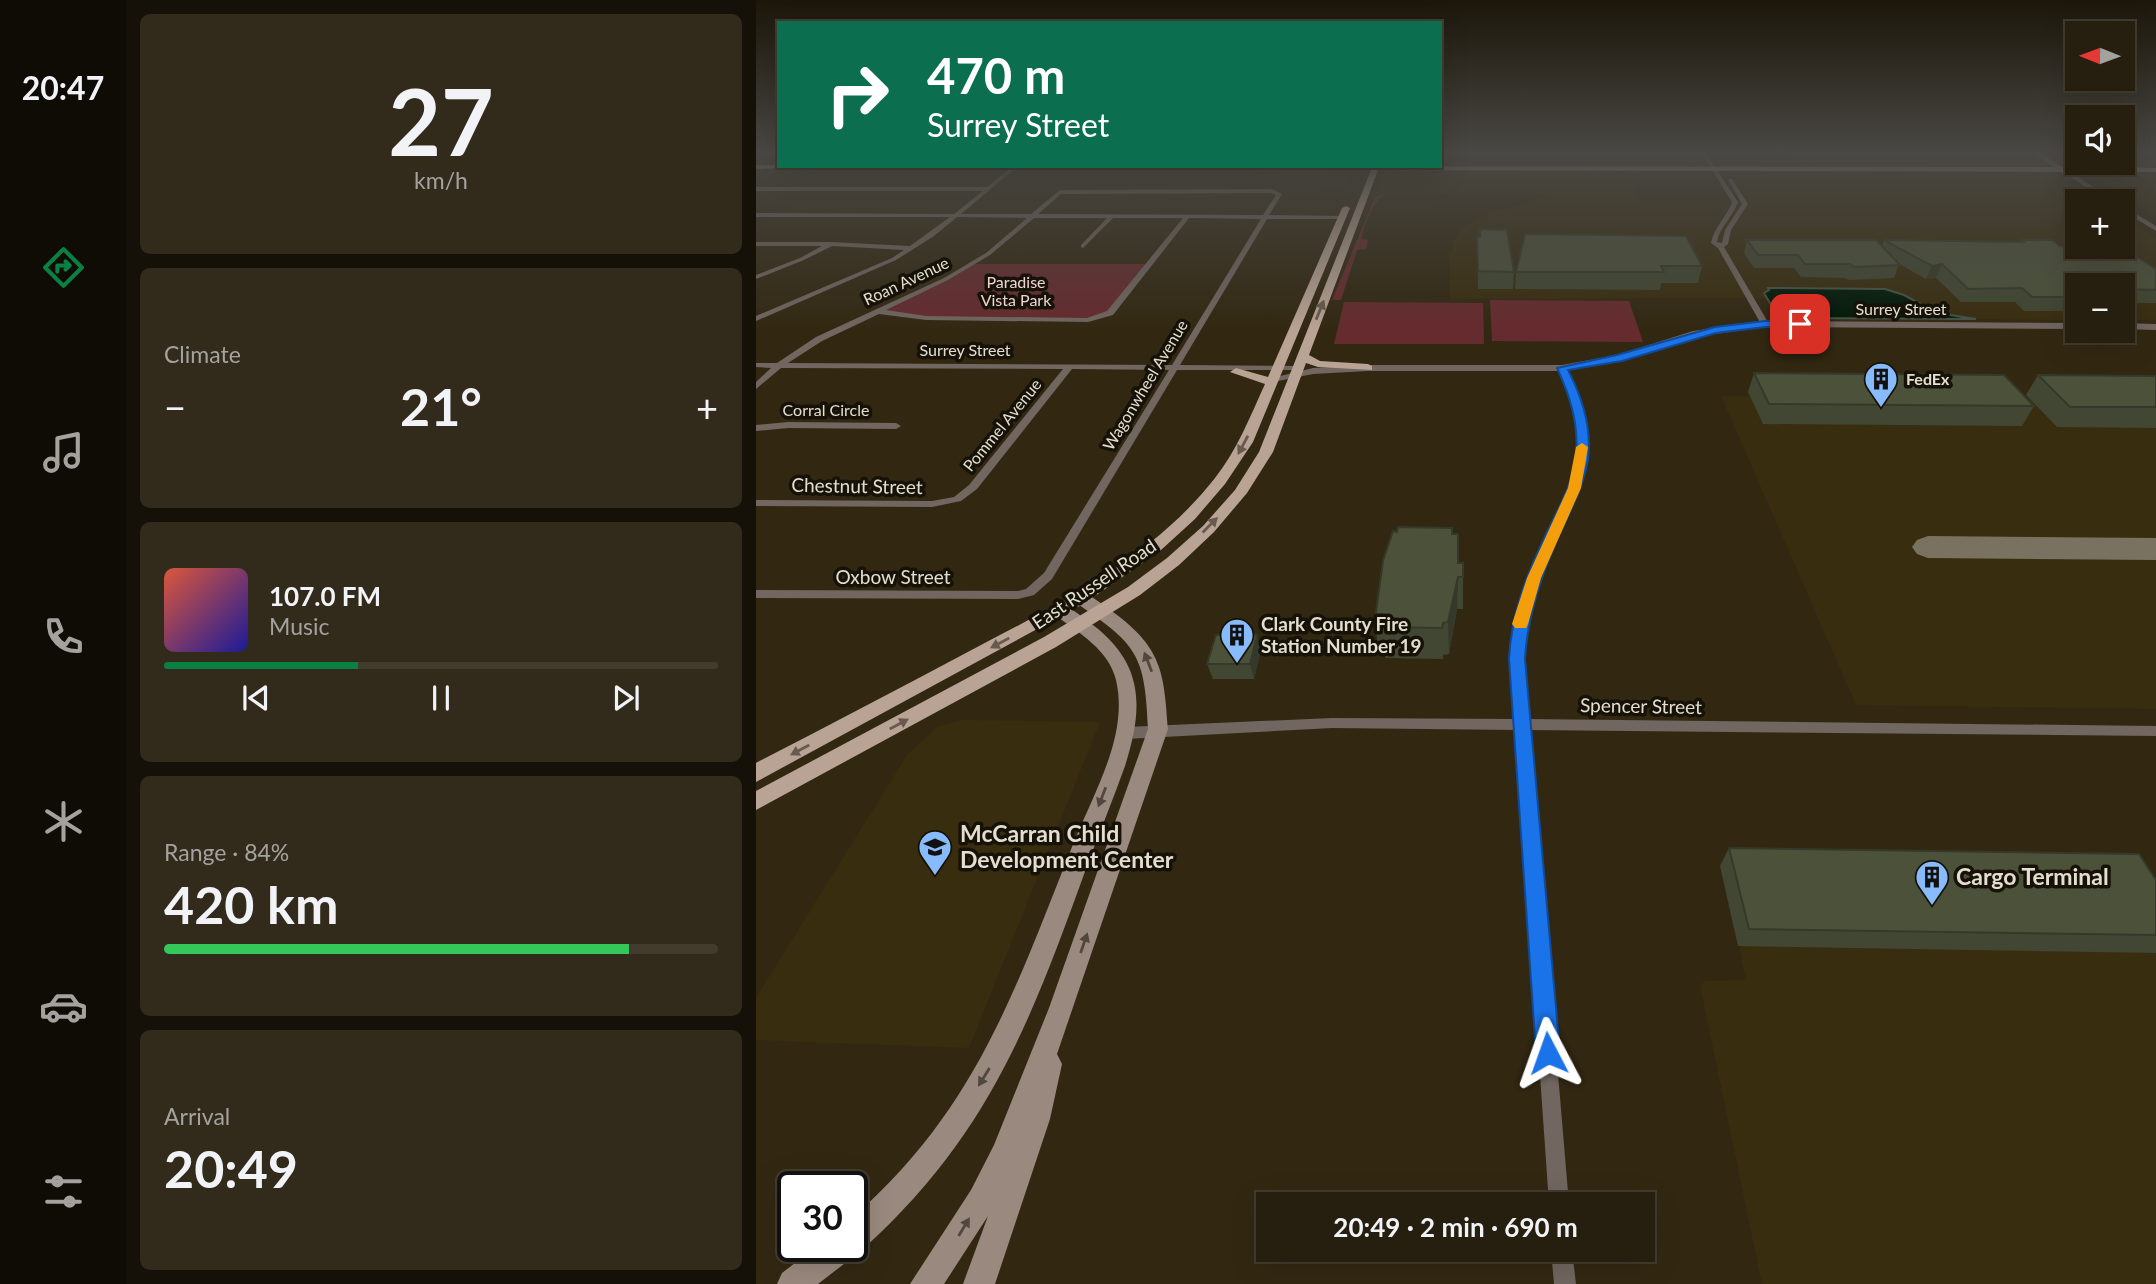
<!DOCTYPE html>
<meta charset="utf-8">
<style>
:root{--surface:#261e0e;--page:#322b1c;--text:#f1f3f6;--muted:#a4a29e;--line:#423c2e;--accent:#0b8043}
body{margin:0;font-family:Lato,sans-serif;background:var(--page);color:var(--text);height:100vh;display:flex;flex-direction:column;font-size:26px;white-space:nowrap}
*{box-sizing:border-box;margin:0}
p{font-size:23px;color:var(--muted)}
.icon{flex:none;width:38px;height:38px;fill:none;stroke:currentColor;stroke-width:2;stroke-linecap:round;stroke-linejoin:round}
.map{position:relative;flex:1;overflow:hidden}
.details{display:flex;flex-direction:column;gap:14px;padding:14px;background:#151008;width:630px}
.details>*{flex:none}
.banner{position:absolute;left:21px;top:21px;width:665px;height:147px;border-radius:0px;box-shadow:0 7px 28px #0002,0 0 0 2px var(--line);background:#0b6e4f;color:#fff;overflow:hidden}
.needle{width:46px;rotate:271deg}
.controls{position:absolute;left:1309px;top:21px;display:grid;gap:14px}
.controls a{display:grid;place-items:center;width:70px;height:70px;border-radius:0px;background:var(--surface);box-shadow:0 7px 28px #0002,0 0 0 2px var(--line);font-size:35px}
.speed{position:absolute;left:21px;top:1171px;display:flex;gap:14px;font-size:35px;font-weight:700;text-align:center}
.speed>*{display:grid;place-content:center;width:91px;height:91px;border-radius:50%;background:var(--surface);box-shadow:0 7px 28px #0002,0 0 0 2px var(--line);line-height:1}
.speed .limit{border:4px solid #111;border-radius:10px;background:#fff;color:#111}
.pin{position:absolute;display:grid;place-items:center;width:60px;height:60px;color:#fff;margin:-30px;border-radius:14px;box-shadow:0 4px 10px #0006}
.me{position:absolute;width:77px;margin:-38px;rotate:356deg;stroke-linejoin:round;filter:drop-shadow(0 0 5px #0008)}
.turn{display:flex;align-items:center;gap:24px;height:147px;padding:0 35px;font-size:32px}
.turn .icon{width:91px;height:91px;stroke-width:2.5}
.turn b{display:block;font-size:49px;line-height:60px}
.big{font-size:52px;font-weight:700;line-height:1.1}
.details .card{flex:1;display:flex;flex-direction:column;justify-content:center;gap:10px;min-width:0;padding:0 24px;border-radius:10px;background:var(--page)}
.details .dial{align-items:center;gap:0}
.dial b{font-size:91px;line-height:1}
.song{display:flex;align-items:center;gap:21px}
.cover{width:84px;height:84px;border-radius:10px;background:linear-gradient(135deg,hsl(10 70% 55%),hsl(240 70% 35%))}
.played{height:7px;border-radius:4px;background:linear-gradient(90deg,var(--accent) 35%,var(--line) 35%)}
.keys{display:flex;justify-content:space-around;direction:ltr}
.heat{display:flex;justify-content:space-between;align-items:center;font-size:38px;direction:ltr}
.charge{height:10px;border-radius:5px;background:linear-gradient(90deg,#34c759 84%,var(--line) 0)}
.trip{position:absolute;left:500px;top:1192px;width:399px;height:70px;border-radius:0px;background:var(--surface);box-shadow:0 7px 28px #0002,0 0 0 2px var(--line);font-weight:700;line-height:70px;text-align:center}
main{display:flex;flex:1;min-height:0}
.menu{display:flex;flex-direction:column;width:126px;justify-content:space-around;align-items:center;background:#0f0c06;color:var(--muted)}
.menu .icon{width:49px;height:49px}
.menu .active{color:var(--accent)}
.menu b{font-size:32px;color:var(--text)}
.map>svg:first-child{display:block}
.built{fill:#392d0f}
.green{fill:#662b2e}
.water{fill:#001909;stroke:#445445;stroke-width:2}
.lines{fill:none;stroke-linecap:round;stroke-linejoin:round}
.stream{stroke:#445445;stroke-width:2}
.taxiway{fill:#7a7260;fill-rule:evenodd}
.minor{fill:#716660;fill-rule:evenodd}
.tertiary{fill:#716660;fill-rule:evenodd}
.secondary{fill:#9a897e;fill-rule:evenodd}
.primary{fill:#b9a395;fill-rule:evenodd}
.wall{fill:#414732}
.shaded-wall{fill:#353929}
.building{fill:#4c523a;stroke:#353929;stroke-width:2}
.oneway{fill:#685a4e}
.oneway2{fill:#51483d}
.route{fill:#1a73e8;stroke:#114b97;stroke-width:2}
.slow{fill:#f59e0b}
.labels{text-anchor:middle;stroke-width:7;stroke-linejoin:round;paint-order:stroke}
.far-street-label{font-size:16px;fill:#e4ded1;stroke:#161208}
.far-park-label{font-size:16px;fill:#f0d4d4;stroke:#161208}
.far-poi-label{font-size:16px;font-weight:bold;fill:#e4ded1;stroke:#161208;text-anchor:start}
.street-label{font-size:19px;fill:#e4ded1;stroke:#161208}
.poi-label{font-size:19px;font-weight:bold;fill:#e4ded1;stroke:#161208;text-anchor:start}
.near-poi-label{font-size:23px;font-weight:bold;fill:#e4ded1;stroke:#161208;text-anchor:start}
</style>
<main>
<nav class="menu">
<b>20:47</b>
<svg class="icon active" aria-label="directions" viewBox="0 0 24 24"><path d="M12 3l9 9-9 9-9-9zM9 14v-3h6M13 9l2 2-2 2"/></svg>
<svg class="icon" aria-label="music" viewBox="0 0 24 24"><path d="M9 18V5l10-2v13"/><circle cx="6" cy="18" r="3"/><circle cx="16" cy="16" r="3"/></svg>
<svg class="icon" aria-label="phone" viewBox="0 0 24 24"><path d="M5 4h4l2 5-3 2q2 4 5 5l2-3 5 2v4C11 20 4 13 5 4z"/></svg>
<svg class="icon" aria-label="climate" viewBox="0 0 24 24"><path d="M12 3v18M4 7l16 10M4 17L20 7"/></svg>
<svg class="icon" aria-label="car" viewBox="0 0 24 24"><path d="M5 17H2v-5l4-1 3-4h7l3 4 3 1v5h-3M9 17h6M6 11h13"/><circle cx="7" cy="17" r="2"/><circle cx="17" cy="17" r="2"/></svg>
<svg class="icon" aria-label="filters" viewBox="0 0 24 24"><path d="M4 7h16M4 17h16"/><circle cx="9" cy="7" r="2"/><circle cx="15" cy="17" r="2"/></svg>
</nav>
<section class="details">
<div class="card dial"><b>27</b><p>km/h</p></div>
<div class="card"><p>Climate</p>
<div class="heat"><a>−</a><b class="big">21°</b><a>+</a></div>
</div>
<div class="card">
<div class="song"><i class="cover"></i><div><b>107.0 FM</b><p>Music</p></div></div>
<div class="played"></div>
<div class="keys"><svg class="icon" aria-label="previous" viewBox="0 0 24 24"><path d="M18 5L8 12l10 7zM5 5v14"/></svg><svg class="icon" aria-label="pause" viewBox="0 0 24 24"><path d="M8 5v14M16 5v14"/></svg><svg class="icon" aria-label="next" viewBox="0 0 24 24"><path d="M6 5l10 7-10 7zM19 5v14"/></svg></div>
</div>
<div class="card"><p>Range · 84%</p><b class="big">420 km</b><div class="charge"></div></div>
<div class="card"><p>Arrival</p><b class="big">20:49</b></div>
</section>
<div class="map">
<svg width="1400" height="1284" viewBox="0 0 1400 1284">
<rect width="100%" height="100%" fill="#322812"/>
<g class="built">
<polygon points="684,152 938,152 946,164 684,164"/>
<polygon points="1033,152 1278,152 1304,168 1049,167"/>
<polygon points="504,170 596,171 591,186 563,186 555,180 499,180"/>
<polygon points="631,172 873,174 882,199 888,201 993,201 974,174 1300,176 1341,201 1321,201 1321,247 1367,247 1367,218 1400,238 1400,320 1367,320 1367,285 1321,285 1321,320 1029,318 1021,315 1010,298 694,299 693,252 696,252 697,241 707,227 736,212 781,201 791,195 620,195 626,174"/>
<polygon points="1327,174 1400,174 1400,217 1351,187"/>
<polygon points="965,396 1273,398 1299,426 1400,427 1400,709 1100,705"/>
<polygon points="207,720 344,722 213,1048 0,1040 0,998 151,755 181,727"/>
<polygon points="983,945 1400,953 1400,1284 1006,1284 944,986 949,981 990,980"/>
</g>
<g class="green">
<polygon points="1278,152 1321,152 1321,163 1367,163 1367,152 1400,152 1400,167 1304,168"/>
<path d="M 630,194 C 617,200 609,224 605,239 L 612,240 L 610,249 L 601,250 L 585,300 L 576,300 L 619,197 Z"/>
<path d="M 217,264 L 395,264 L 353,315 L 341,319 C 270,319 194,326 125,309 Z"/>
<polygon points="734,300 873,301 887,342 736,341"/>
<polygon points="588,302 727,303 728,344 578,344"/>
</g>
<polygon class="water" points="1012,288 1129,289 1148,295 1181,313 1220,319 1029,318 1021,315 1008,293 1013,290"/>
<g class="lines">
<polyline class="stream" points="1364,189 1373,190"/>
<polygon class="taxiway" points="1172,536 1400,538 1400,560 1172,558 1161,554 1156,547 1161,540"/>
<g class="minor">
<path d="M 945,152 L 949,152 L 982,202 C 977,217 964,226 961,242 L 966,243 L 969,230 L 986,204 L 972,179 L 976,179 L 992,204 L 975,230 L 972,244 L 968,247 L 1013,324 L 1012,326 L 1005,324 L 962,248 L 955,243 C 958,227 971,217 976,202 Z"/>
<path d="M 257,166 L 262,166 L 205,214 L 275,214 L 304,190 L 516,189 L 526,194 L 513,215 L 589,216 L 587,219 L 511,219 L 424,365 L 540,366 L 544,368 L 540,370 L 421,370 L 296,579 L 278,595 L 262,599 L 0,598 L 0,590 L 262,591 L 270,589 L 288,573 L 413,370 L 316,369 L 221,489 L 205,501 L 176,507 L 0,506 L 0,500 L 176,501 L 198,497 L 213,485 L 307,369 L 25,368 L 0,389 L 0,382 L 15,368 L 0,367 L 0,363 L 21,363 L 60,337 L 188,278 L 230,253 L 271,218 L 201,217 L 178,236 L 140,260 L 0,321 L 0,316 L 136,258 L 148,250 L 76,246 L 48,260 L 0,279 L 0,275 L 44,258 L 66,246 L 0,246 L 0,242 L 75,242 L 154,246 L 194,217 L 0,217 L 0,213 L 198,214 L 227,191 L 0,191 L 0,187 L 231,187 ZM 515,193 L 520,195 L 507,215 L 282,214 L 305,194 ZM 278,218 L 351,218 L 325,245 L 325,247 L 327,248 L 357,218 L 427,218 L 351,311 L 331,318 L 170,316 L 130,310 L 192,280 L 234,255 ZM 433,218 L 505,219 L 416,365 L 32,363 L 66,341 L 123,314 L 170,320 L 332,322 L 357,315 Z"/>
<path d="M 803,366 L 809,366 C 863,462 796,519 774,608 C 765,646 769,682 772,719 L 1400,726 L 1400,736 L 773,730 L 813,1204 L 793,1204 L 760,730 L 576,728 L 370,739 L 365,737 L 363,733 L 365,729 L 370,727 L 576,718 L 759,719 C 756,681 753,645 763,607 C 779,546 827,489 821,424 C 819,404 810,386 802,368 Z"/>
<polygon points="32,422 140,423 145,426 140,429 32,428 0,431 0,425"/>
<polygon points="795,1250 816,1250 820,1284 798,1284"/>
</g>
<g class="tertiary">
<polygon points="1309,171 1313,171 1359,201 1350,201 1309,173"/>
<polygon points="1367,206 1400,226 1400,231 1367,211"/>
<polygon points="1009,321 1321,323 1321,329 1009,327 938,337 867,360 806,371 612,371 557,374 517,382 512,379 557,368 612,365 806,365 861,355 937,331"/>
<polygon points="1367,323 1400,324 1400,330 1367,329"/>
</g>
<g class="secondary">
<polygon points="1275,152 1282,152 1315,172 1308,174"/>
<path d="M 325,592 C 337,596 347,605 357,612 C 406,648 408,672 412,729 L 301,1054 L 306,1064 L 294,1119 L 239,1284 L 207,1284 L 232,1216 L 188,1284 L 154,1284 L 215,1190 L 238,1145 L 293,1008 L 392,729 C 389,653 381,645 319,602 L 317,598 L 319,594 Z"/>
<path d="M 305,605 C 317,608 327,618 337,625 C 389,665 387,709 369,766 C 357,800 343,833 331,866 C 275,1021 233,1135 107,1249 L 99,1252 L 97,1257 L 62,1284 L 21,1284 L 26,1273 L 61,1246 L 96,1246 L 96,1218 C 221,1109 259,989 318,842 C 338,792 373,735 360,680 C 353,650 322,632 299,615 L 297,611 L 299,607 Z"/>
</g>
<g class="primary">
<polygon points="0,165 66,166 0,169"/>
<polygon points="166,166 1369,167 1400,168 1400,172 622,170 553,355 564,361 612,364 616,366 616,370 562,367 550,363 517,452 491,493 458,532 423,565 384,595 300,647 0,810 0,791 288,637 372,587 411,558 447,526 479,490 503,452 615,170 370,170"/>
<path d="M 590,206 L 594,208 L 497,442 L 469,484 L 439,519 L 405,550 L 329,603 L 0,782 L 0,763 C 69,727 139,691 208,654 C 297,607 395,560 459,478 C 481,450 494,417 509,384 L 474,372 L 480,368 L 512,377 L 586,208 Z"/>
</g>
</g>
<g class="wall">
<polygon points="714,152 734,152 733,158"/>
<polygon points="824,152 849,152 849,157 830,158"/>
<polygon points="930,236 946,266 942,283 905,283 904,290 759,289 760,272"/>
<polygon points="721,237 758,272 757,289 722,289"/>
<polygon points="991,240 1126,246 1128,240 1264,242 1266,240 1304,246 1400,269 1400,303 1367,303 1367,285 1321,285 1321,311 1268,311 1259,302 1205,302 1180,278 1170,279 1143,264 1138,278 1093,280 1089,278 1045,277 1038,268 998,268 988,253"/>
<polygon points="998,373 1278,406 1266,426 1007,424 992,392"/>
<polygon points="1282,375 1400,376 1400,428 1301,427 1270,395"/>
<polygon points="696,534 702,563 707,563 707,609 701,609 693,654 687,655 687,659 629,658 628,650 622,650 619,619"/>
<polygon points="505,650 498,679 457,679 451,664"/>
<polygon points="973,848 1400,880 1400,953 982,946 964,866"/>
</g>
<g class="shaded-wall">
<polygon points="1186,264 1180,278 1170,279 1176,266"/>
<polygon points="702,577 701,609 693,654 692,622"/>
<polygon points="501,635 505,650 498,679 494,664"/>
</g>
<g class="building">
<polygon points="724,229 751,230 758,272 722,271 721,237 724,237"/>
<polygon points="769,234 930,236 946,266 905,266 908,272 760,272"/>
<polygon points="991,240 1120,240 1144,265 1098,267 1094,264 1049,264 1042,255 1002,255"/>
<polygon points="1128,240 1268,242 1266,240 1296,240 1304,246 1365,247 1400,269 1400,290 1367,289 1367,285 1321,285 1321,297 1276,297 1266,288 1212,289 1186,264 1176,266"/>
<polygon points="998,373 1248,375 1278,406 1013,404"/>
<polygon points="1282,375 1400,376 1400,407 1314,407"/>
<polygon points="642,527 696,528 696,534 702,534 702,563 707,563 707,577 702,577 692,622 687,623 686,628 626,627 627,619 619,619 627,561 637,531 641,532"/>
<polygon points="460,635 501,635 494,664 451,664"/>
<polygon points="973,848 1383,854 1400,880 1400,935 993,929"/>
</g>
<defs><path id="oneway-solid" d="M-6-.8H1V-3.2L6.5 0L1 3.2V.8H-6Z" transform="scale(1.75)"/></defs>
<g class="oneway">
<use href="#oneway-solid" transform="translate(564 310) rotate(-68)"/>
<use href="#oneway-solid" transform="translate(487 445) rotate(118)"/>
<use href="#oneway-solid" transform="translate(454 525) rotate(-45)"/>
<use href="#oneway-solid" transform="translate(244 643) rotate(152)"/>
<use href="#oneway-solid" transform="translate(143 724) rotate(-28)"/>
<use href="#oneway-solid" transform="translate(44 750) rotate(152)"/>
</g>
<g class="oneway2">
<use href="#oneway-solid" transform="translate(392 662) rotate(-111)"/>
<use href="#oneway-solid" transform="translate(346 797) rotate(111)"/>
<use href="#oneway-solid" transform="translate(328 943) rotate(-71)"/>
<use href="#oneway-solid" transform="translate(228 1077) rotate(122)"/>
<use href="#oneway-solid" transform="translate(208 1227) rotate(-59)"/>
</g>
<linearGradient id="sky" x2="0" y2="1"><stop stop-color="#1c160a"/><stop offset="0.46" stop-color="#494844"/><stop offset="1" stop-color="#494844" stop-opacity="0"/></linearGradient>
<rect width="1400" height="331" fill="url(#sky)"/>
<path class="route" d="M 1009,321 L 1044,321 L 1048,324 L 1044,327 L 1009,327 L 960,333 L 866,361 L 812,370 C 826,397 836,428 832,459 C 827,491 809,520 797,549 C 782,585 771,620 769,659 L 804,1053 L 801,1061 L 792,1065 L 784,1061 L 780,1053 L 753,659 C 755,617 769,579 787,541 C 799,514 817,486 820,456 C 823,424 814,396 801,368 L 861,355 L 959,327 Z"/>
<polygon class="slow" points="826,443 832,447 825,488 785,578 772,624 770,628 759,628 756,624 771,578 812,488 820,447"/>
<defs>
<symbol id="building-pin" viewBox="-11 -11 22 30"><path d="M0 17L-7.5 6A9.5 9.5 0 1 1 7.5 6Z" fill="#87bbfb" stroke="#161208"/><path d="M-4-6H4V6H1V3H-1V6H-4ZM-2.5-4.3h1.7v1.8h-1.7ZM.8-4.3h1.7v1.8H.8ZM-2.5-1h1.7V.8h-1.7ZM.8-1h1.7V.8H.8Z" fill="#111"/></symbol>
<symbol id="school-pin" viewBox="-11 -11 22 30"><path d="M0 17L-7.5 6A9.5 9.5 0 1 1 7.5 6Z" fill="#87bbfb" stroke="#161208"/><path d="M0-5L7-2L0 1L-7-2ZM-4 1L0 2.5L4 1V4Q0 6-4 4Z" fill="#111"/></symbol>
</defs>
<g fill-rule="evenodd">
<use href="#building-pin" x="1106" y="360" width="38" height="52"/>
<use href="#building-pin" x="462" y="616" width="38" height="52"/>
<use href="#school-pin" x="160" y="828" width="38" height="52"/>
<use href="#building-pin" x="1157" y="858" width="38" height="52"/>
</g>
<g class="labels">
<g class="far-street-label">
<text transform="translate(150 281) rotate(-25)" y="6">Roan Avenue</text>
<text x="1145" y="315">Surrey Street</text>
<text x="209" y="356">Surrey Street</text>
<text transform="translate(389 385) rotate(-59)" y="6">Wagonwheel Avenue</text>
<text x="70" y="416">Corral Circle</text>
<text transform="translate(246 425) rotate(-51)" y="6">Pommel Avenue</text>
</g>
<g class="far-park-label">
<text x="260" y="288">Paradise<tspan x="260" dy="18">Vista Park</tspan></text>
</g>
<g class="far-poi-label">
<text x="1150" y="385">FedEx</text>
</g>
<g class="street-label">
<text transform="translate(101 486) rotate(1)" y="7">Chestnut Street</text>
<text x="137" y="584">Oxbow Street</text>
<text transform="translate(338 584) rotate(-34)" y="7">East Russell Road</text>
<text transform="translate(885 706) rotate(1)" y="7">Spencer Street</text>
</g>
<g class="poi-label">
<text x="505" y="631">Clark County Fire<tspan x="505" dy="22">Station Number 19</tspan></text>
</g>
<g class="near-poi-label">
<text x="204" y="842">McCarran Child<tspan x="204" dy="26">Development Center</tspan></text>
<text x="1200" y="885">Cargo Terminal</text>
</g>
</g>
</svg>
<div class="controls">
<a><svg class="needle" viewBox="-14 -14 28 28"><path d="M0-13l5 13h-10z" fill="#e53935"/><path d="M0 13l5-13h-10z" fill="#a4a29e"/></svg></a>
<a><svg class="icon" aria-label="sound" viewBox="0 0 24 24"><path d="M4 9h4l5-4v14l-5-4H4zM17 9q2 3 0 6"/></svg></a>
<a>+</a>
<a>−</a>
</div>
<div class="speed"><div class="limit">30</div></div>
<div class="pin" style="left:1044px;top:324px;background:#d93025"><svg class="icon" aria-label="arrive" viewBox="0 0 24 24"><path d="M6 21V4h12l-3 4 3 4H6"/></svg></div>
<svg class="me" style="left:792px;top:1053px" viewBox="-20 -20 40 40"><path d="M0-17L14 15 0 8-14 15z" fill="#1a73e8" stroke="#fff" stroke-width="4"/></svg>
<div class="trip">20:49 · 2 min · 690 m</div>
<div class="banner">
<div class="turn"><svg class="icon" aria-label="right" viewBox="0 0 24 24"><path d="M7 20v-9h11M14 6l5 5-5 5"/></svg><div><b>470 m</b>Surrey Street</div></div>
</div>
</div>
</main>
